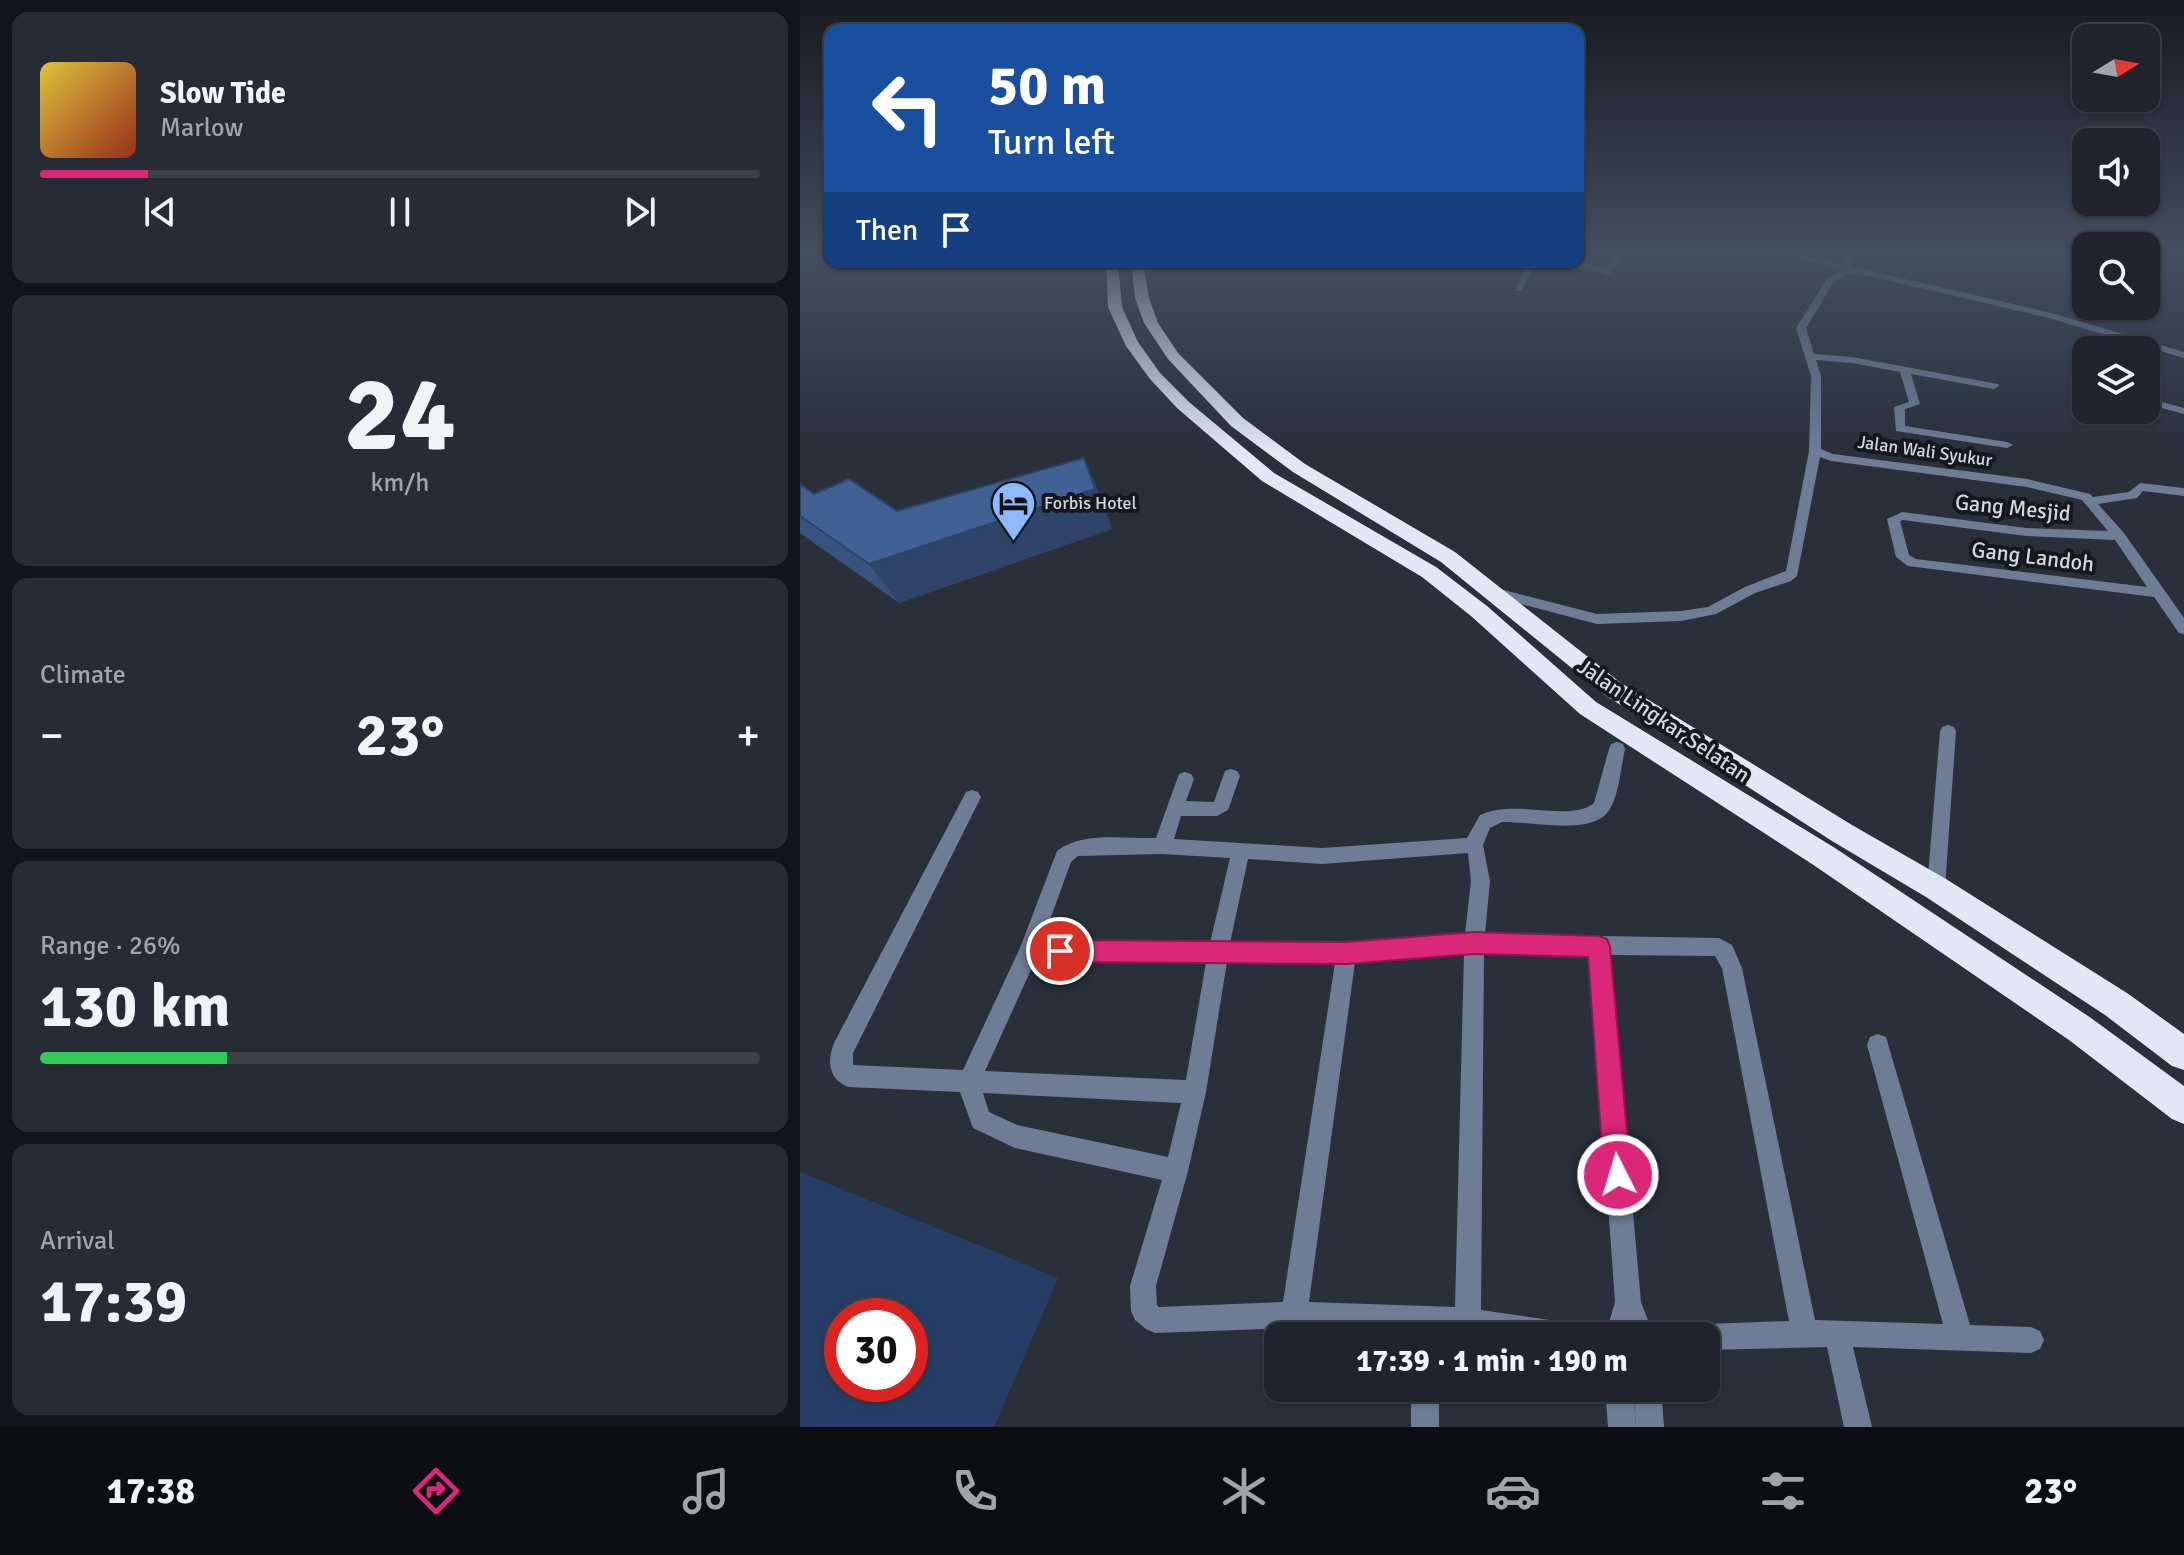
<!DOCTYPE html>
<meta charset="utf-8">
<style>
:root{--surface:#1f242c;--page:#272c34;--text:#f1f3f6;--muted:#a1a4a9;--line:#3c4148;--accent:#db2777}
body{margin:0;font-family:Signika,sans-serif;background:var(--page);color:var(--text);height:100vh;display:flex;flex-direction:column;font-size:30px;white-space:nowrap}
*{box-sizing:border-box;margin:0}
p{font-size:26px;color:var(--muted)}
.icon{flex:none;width:44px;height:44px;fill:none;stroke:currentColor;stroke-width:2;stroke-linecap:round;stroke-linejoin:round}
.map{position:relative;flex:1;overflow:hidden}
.side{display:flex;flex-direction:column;gap:12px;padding:12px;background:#111418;width:800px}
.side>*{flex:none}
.hud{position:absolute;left:24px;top:24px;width:760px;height:244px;border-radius:16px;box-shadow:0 2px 6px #0004,0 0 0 2px var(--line);background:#1a4fa0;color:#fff;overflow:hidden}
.needle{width:52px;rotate:79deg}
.tools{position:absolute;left:1272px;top:24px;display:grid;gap:16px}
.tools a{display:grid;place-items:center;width:88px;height:88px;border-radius:16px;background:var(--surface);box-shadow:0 2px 6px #0004,0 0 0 2px var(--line);font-size:40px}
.speed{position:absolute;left:24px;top:1298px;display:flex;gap:16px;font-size:40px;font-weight:700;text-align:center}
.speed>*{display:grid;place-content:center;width:104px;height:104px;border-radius:50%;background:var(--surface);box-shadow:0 2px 6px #0004,0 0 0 2px var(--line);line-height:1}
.speed .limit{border:12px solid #d22;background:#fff;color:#111}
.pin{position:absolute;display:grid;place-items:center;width:68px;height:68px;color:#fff;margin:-34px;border:4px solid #fff;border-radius:50%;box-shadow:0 2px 8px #0007}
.me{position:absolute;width:88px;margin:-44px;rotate:355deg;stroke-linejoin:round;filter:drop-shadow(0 0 6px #0008)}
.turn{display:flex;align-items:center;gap:28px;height:168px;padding:0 32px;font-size:36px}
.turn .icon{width:104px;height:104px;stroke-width:2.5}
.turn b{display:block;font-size:56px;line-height:68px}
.then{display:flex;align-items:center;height:76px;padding:0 32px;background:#0003;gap:16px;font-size:30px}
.big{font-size:60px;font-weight:700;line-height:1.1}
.side .card{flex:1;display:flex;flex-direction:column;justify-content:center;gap:12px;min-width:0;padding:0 28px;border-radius:16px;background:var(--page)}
.side .dial{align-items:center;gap:0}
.dial b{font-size:104px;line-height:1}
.song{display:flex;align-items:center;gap:24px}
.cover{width:96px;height:96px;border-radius:12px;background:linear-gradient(135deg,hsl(50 70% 55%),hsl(10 70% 35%))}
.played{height:8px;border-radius:4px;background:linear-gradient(90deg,var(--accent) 15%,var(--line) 15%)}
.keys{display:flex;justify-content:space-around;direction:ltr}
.heat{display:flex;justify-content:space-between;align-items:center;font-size:44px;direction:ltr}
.charge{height:12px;border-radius:6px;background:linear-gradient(90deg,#34c759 26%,var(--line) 0)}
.trip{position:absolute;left:464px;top:1322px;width:456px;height:80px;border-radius:16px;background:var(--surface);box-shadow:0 2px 6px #0004,0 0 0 2px var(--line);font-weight:700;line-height:80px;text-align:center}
.tab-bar{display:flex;height:128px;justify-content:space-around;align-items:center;background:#0c0e12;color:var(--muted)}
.tab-bar .icon{width:56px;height:56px}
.tab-bar .on{color:var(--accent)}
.tab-bar b{font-size:36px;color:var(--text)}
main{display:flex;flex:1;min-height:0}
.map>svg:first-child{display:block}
.green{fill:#263e66;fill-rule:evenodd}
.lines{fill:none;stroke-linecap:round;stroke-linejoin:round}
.street{fill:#6e7d95;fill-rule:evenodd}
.highway{fill:#e1e8f4;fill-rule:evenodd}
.wall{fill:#38537f}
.shaded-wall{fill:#2e4468}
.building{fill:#416194;stroke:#2e4468;stroke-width:2}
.route{fill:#db2777;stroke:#8e194d;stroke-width:2}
.labels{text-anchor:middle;stroke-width:8;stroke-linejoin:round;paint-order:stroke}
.far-street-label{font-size:18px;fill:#d2d6dd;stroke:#15181d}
.far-poi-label{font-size:18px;fill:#d2d6dd;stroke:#15181d;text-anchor:start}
.street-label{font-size:22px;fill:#d2d6dd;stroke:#15181d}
</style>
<main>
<section class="side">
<div class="card">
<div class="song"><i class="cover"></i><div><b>Slow Tide</b><p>Marlow</p></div></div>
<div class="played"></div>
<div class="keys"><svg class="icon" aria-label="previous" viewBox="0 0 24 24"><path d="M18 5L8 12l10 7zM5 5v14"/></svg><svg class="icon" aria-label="pause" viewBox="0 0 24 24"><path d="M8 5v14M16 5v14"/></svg><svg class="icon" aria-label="next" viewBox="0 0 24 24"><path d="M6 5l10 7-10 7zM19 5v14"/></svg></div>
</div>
<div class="card dial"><b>24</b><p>km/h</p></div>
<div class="card"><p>Climate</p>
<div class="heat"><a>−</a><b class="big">23°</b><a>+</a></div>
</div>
<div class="card"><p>Range · 26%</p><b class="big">130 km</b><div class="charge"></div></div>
<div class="card"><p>Arrival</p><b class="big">17:39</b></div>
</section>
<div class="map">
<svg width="1384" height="1427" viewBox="0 0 1384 1427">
<rect width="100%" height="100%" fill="#29303a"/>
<path class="green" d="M 0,1172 L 258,1278 L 194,1427 L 0,1427 ZM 42,1316 L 110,1316 L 110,1384 L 42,1384 Z"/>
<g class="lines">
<g class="street">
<polygon points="819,253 866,253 857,257 825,256 808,275 775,266 779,263 806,269"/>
<path d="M 980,253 L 993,253 L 1044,265 L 1041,253 L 1049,253 L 1054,267 L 1255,314 L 1384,352 L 1384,358 L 1249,318 L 1052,272 L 1033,283 L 1006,328 L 1014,354 L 1052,357 L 1198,384 L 1199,386 L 1194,389 L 1111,374 L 1120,404 L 1105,409 L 1105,426 L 1207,442 L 1213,445 L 1207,448 L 1096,431 L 1094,407 L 1109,402 L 1100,372 L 1052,363 L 1016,360 L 1021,376 L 1021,449 L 1033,454 L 1227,479 L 1290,494 L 1293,497 L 1329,492 L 1340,483 L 1384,488 L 1384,496 L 1343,491 L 1337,498 L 1298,504 L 1324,533 L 1384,618 L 1384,634 L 1379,633 L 1354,597 L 1108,566 L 1096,557 L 1087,519 L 1102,512 L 1226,528 L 1308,531 L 1282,500 L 1227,487 L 1031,461 L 1020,457 L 997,576 L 991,581 L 955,593 L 916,614 L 881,621 L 797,624 L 687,595 L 685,592 L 687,589 L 692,587 L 797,614 L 881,611 L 908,607 L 945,587 L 986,571 L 1009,451 L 1011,376 L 996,328 L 1027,279 L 1043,269 ZM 1103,520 L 1226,536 L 1315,540 L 1347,587 L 1116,559 L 1109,555 L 1100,521 Z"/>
<polygon points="728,262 736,262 721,291 715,291"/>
<polygon points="1358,401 1384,408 1384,414 1354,406 1354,402"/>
<polygon points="1148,725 1154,727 1156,731 1145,888 1143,894 1136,897 1129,894 1127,888 1140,731 1142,727"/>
<path d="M 817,742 L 823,744 L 825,749 C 821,767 819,793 810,809 C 794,837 729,821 702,822 L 690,828 L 683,845 L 690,881 L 685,934 L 919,938 L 932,945 L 942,968 L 1015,1320 L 1143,1324 L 1067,1045 L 1070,1037 L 1078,1034 L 1086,1037 L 1170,1325 L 1231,1327 L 1240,1331 L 1244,1340 L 1240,1349 L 1231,1353 L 1053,1347 L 1072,1427 L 1044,1427 L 1027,1347 L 906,1350 L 906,1336 L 893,1336 L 897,1328 L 906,1324 L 989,1321 L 922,968 L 915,956 L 810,955 L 841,1302 L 854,1336 L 805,1336 L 815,1302 L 790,954 L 684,953 L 681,1310 L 771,1323 L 780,1327 L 784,1336 L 681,1336 L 638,1333 L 638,1336 L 612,1336 L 612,1332 L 494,1328 L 355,1333 L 346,1329 L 335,1320 L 331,1311 L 330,1286 L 362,1180 L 215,1148 L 173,1128 L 160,1092 L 48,1087 C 28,1079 27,1061 34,1043 L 166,792 L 172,790 L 178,792 L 181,797 L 53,1053 L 53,1065 L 163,1070 L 220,948 L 257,851 C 282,831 325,839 356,838 L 379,774 L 385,772 L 391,774 L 394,779 L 386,801 L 414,802 L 425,771 L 431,769 L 437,771 L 440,776 L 428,810 L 417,816 L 381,816 L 374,839 L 522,848 L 667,838 L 680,815 C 716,798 770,823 794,803 L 809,749 L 811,744 ZM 668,853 L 671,881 L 665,934 L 546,943 L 430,943 L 448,859 L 522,864 ZM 362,854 L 430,858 L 410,943 L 242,942 L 271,862 L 278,856 ZM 664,953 L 655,1307 L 509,1302 L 555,962 ZM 235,961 L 406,962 L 386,1080 L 185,1071 ZM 427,962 L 535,963 L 483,1302 L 359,1307 L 357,1305 L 356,1286 L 388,1171 L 406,1092 ZM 183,1093 L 381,1103 L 368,1157 L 217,1125 L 189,1112 Z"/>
<rect x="611" y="1388" width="28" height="39"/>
<polygon points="805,1388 833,1388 836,1427 808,1427"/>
<polygon points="833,1388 861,1388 864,1427 836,1427"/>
</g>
<g class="highway">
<polygon points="306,262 318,262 322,307 338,342 360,373 389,402 474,473 636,567 687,606 796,702 1035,848 1291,1018 1384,1086 1384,1124 1372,1119 1269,1040 1015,866 780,714 671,616 622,577 462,481 377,408 350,379 326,346 308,307"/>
<polygon points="331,262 343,262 349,298 358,323 378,353 443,418 505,464 655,552 821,683 1052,825 1146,879 1327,993 1384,1034 1384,1070 1372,1066 1305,1015 1126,897 1032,841 805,695 641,562 493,472 431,426 368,359 344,323 335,298"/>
</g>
</g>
<polygon class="wall" points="0,484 14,494 97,511 301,497 312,529 99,603 0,533"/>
<polygon class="shaded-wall" points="284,458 301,497 312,529 99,603 69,564"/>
<polygon class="building" points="284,458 295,489 69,564 0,516 0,484 14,494 49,479 97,511"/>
<linearGradient id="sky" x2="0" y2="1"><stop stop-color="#171a20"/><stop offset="0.56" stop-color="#434e60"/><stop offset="1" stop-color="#434e60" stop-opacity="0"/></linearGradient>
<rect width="1384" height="452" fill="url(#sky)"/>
<polygon class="route" points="674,932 799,936 807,939 810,947 831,1175 827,1185 818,1189 808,1185 804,1175 788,957 674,954 546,964 260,962 252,959 249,951 252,943 260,940 546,942"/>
<defs>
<symbol id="hotel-pin" viewBox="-11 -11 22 30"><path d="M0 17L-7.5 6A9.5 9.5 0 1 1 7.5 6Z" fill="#8eb9fd" stroke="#15181d"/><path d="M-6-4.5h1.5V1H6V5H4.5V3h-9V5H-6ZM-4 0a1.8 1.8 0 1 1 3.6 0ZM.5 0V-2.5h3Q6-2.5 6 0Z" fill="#111"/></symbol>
</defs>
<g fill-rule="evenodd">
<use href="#hotel-pin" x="188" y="478" width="51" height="69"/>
</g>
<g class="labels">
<g class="far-street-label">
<text transform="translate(1125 451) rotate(8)" y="6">Jalan Wali Syukur</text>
</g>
<g class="far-poi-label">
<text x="244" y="509">Forbis Hotel</text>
</g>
<g class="street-label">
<text transform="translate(1213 507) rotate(6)" y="8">Gang Mesjid</text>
<text transform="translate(1233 556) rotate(7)" y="8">Gang Landoh</text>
<text transform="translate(864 720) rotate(34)" y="8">Jalan Lingkar Selatan</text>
</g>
</g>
</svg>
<div class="tools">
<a><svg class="needle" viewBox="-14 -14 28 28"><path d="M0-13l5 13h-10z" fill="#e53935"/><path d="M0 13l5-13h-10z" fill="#a1a4a9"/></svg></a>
<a><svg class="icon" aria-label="sound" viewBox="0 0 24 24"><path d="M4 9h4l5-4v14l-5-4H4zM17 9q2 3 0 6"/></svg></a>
<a><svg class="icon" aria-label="search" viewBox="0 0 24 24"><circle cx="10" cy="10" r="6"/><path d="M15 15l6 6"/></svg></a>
<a><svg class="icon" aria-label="layers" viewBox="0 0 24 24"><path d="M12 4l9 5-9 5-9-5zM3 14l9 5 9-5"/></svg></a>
</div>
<div class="speed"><div class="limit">30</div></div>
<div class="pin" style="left:260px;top:951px;background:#d93025"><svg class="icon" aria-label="arrive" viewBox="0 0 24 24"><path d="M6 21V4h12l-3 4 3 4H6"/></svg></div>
<svg class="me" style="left:818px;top:1175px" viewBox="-20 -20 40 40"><circle r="17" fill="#db2777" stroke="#fff" stroke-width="3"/><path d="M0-11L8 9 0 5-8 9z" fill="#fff"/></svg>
<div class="trip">17:39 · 1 min · 190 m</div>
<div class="hud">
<div class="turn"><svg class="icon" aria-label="left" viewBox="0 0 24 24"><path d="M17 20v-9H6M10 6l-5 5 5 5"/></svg><div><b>50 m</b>Turn left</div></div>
<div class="then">Then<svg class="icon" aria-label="arrive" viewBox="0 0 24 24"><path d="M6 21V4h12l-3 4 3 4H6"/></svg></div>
</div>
</div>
</main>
<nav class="tab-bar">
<b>17:38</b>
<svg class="icon on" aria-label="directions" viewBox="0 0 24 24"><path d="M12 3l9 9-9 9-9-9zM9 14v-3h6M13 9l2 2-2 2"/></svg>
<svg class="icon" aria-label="music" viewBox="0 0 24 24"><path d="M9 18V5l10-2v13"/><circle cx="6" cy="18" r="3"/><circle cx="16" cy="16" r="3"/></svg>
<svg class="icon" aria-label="phone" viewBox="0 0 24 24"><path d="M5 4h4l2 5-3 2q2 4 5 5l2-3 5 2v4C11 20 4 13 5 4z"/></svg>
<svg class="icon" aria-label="climate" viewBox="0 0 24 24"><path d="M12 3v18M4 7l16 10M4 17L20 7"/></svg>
<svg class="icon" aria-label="car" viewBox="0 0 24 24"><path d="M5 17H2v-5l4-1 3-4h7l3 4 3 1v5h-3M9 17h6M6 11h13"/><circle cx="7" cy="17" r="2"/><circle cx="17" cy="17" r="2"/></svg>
<svg class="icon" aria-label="filters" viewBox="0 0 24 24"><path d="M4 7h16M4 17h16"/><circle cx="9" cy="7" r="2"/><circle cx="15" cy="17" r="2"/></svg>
<b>23°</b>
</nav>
